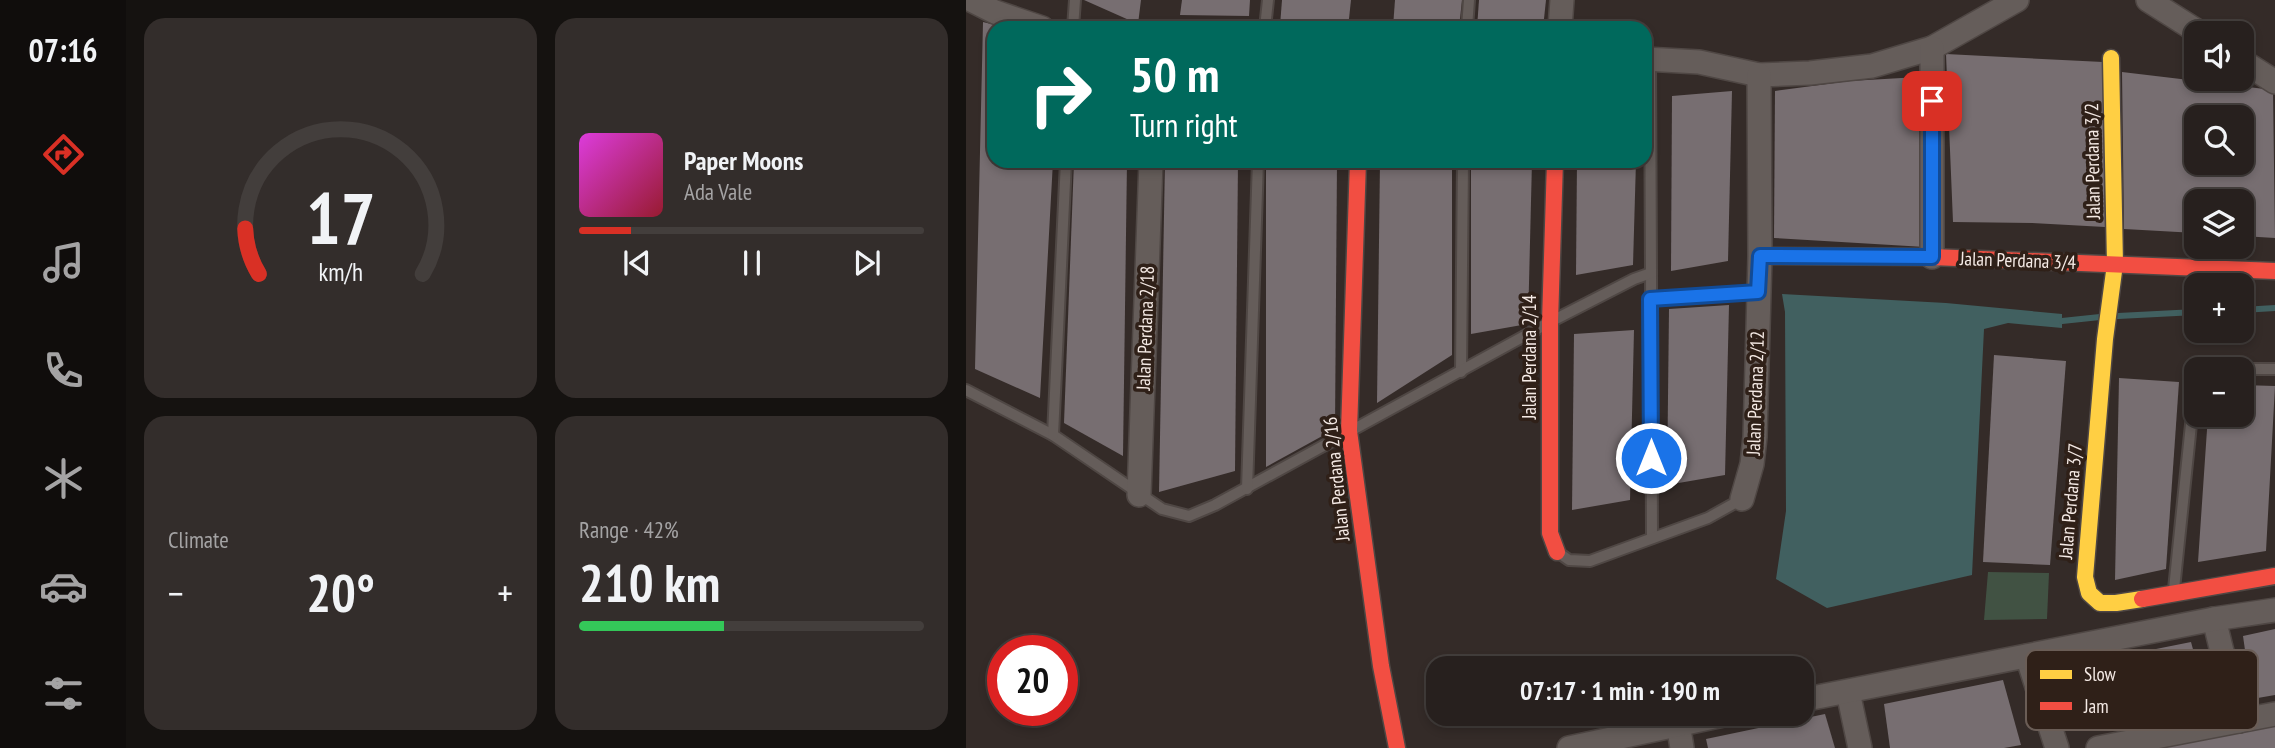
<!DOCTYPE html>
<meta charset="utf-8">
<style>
:root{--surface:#27201e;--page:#332d2b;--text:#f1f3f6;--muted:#a4a3a4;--line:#433e3c;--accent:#d93025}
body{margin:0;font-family:"PT Sans Narrow",sans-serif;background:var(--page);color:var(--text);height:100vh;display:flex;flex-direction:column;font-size:26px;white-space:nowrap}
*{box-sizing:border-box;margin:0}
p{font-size:23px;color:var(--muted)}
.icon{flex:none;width:38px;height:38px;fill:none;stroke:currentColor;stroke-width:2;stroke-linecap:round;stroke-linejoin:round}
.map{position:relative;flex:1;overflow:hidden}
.sheet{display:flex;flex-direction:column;gap:18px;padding:18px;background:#151210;width:840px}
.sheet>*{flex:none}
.hud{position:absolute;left:21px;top:21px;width:665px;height:147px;border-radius:21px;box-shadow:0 4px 10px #0003,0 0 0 2px var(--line);background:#00695c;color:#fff;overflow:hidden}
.fabs{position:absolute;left:1218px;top:21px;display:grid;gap:14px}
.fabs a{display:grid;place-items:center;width:70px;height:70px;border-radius:14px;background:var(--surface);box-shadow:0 4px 10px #0003,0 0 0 2px var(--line);font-size:35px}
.speed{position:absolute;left:21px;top:635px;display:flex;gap:14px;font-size:35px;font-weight:700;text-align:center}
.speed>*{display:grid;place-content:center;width:91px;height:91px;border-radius:50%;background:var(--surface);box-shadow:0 4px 10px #0003,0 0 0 2px var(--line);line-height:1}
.speed .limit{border:10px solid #d22;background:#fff;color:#111}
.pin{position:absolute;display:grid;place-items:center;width:60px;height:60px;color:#fff;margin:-30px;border-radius:14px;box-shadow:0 4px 10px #0006}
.me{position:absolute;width:77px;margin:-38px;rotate:0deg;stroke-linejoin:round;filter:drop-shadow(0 0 5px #0008)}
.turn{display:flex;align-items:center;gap:24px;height:147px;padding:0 28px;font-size:32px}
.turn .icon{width:91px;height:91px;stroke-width:2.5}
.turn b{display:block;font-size:49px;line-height:60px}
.big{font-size:52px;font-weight:800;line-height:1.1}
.sheet .card{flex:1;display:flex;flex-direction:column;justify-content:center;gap:10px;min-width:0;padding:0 24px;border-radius:21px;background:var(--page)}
.sheet .dial{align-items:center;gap:0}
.dial svg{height:182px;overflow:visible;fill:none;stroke:var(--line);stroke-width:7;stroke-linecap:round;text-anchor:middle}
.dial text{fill:var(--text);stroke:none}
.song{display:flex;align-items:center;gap:21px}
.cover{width:84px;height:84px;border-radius:10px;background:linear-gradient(135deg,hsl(300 70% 55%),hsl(350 70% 35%))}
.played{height:7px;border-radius:4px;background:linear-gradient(90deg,var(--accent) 15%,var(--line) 15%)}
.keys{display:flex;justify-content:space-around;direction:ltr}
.heat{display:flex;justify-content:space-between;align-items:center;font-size:38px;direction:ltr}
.charge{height:10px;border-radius:5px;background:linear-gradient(90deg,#34c759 42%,var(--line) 0)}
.sheet .tiles{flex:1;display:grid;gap:18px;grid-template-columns:repeat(2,1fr)}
.trip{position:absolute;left:460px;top:656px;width:388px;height:70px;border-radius:21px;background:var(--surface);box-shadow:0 4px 10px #0003,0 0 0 2px var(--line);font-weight:800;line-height:70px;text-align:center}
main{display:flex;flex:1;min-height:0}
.dock{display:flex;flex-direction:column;width:126px;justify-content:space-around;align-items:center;background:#100d0c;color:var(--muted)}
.dock .icon{width:49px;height:49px}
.dock .current{color:var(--accent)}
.dock b{font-size:32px;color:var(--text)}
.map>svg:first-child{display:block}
.green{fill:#415243}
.water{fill:#416060}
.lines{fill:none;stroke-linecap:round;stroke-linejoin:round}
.stream{stroke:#416060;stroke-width:6}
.building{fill:#776e71;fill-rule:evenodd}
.lane-casing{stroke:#4f4744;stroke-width:14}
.street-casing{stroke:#4f4744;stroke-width:26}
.slow-casing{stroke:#4f4744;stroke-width:19}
.jam-casing{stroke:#4f4744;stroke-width:19}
.lane{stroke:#655d5a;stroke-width:10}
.street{stroke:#655d5a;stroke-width:23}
.slow{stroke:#ffcf43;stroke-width:16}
.jam{stroke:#f24e42;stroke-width:16}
.route-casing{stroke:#114b97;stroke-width:18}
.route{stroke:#1a73e8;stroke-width:12}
.labels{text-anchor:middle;stroke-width:7;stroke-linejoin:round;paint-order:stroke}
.street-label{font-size:19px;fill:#f5eae5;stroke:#2f2018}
.key{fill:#2f2018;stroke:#6a5d56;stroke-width:2}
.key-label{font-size:19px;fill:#f5eae5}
</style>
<main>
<nav class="dock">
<b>07:16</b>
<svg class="icon current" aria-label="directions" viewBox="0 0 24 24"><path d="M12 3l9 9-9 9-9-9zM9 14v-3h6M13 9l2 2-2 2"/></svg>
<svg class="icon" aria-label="music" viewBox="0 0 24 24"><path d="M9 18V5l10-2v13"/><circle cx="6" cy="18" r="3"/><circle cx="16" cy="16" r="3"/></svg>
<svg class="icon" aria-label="phone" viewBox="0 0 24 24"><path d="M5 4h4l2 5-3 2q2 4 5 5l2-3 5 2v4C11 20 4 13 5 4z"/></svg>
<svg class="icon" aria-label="climate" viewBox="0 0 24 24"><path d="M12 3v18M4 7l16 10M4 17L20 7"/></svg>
<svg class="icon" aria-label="car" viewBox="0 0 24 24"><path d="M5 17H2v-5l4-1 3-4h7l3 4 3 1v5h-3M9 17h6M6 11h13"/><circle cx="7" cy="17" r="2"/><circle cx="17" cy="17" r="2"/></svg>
<svg class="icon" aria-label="filters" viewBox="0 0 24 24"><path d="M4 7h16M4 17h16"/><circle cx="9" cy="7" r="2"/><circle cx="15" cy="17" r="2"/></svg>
</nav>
<section class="sheet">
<div class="tiles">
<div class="card dial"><svg viewBox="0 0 100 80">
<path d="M14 69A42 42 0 1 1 86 69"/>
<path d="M14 69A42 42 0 0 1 8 49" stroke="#d93025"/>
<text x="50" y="56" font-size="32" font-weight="700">17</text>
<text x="50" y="72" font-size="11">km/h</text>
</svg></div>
<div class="card">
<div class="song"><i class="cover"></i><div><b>Paper Moons</b><p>Ada Vale</p></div></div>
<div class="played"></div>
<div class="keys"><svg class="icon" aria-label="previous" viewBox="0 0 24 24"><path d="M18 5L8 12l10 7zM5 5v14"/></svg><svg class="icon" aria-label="pause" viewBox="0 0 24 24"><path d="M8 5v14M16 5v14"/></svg><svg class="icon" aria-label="next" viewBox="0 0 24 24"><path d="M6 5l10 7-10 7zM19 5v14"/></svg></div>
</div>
<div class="card"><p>Climate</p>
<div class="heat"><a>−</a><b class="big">20°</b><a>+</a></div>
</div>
<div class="card"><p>Range · 42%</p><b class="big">210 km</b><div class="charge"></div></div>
</div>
</section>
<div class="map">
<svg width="1309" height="748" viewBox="0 0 1309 748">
<rect width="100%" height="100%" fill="#342b28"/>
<polygon class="green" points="1022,572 1083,573 1081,619 1018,620"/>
<polygon class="water" points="816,294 980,303 1096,314 1096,328 1042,323 1018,329 1006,575 861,608 810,579 820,511 819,312"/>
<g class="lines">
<g class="stream">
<polyline points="1276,310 1309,308"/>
<polyline points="1152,316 1230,312"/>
<polyline points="1096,321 1134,317"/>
</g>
</g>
<g class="building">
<polygon points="118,0 175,0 172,24"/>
<polygon points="216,0 284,0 283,16 214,15"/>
<polygon points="316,0 385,0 382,28 314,26"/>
<polygon points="429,0 496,0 493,28 427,27"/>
<polygon points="513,0 580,0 577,28 511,28"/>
<polygon points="17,22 37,27 28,28 28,161 87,161 74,398 9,369"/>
<polygon points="980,54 1137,62 1139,227 1066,223 987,222"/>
<path d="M 1156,72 L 1307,90 L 1309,238 L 1276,236 L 1276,201 L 1230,201 L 1230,233 L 1158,229 ZM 1230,117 L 1276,117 L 1276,163 L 1230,163 Z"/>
<polygon points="953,77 959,247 808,238 809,91 884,81"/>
<polygon points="766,91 762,261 705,271 706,96"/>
<polygon points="108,161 161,161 157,456 98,423"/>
<polygon points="199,161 272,161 269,471 193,492"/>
<polygon points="300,161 371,161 369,429 300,467"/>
<polygon points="414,161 486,161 486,355 411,403"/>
<polygon points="505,161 566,161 562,324 505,334"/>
<polygon points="611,161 670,161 667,265 610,275"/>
<polygon points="763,305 759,475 701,485 703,309"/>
<polygon points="668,330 664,500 606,510 608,334"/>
<polygon points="1028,355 1100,361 1084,565 1017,562"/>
<polygon points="1153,378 1213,382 1200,569 1149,580"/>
<polygon points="1276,385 1309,386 1300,551 1232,562 1242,415 1276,415"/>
<polygon points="1309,629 1309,695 1286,699 1277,636"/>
<polygon points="1225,642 1243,708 1115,729 1105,666"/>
<polygon points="1037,680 1055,745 1038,748 924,748 918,704"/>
<polygon points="859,714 869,748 742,748 740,739"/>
<polygon points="1309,720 1309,748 1156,748"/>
</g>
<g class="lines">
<defs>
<g id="lane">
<polyline points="107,28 109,0"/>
<polyline points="299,28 302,0"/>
<polyline points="501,28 503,0"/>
<polyline points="685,273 686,538"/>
<polyline points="684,299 792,292"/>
<polyline points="1234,369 1309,369"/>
<polyline points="495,372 497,161"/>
<polyline points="0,390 87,435 196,509 223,516 249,505 584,322 668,279 685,273 684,59"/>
<polyline points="87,435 100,161"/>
<polyline points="281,489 292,161"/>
<polyline points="593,553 603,560 624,561 742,518 776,499"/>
<polyline points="1208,589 1230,376"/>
</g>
<g id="street">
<polyline points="5,0 29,12 76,28"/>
<polyline points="1182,0 1234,33"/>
<polyline points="594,28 596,0"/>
<polyline points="679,59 733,62 793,75 844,73 906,66 966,48 1051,0"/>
<polyline points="1276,61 1309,82"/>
<polyline points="966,257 966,48"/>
<polyline points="173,495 185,161"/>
<polyline points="776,499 786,464 789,437 794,256 793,75"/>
<polyline points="1248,619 1273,721"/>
<polyline points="1061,656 1091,748"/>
<polyline points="882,692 894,748"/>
<polyline points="836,700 1248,619 1309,610"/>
<polyline points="712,723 716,748"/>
<polyline points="603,748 762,714"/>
<polyline points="1132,748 1309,714"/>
</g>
<polyline id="slow" points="1145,58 1149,264 1139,339 1119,577 1123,593 1134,603 1150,603 1176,599"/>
<g id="jam">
<polyline points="392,161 383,431 415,666 431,748"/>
<polyline points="589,161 584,322 584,533 591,552"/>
<polyline points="794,256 966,257 1309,271"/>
<polyline points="1176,599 1309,576"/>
</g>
</defs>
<use href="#lane" class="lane-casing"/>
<use href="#street" class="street-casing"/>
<use href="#slow" class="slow-casing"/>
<use href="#jam" class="jam-casing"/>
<use href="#lane" class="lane"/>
<use href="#street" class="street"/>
<use href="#slow" class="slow"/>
<use href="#jam" class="jam"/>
</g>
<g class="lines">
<defs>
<polyline id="route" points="685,458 684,299 792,292 794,256 966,257 966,101"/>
</defs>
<use href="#route" class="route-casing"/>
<use href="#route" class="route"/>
</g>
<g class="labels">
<g class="street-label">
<text transform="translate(1126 161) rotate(-91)" y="7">Jalan Perdana 3/2</text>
<text transform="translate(1052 260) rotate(2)" y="7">Jalan Perdana 3/4</text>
<text transform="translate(179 328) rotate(-88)" y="7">Jalan Perdana 2/18</text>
<text transform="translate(563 357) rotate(-90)" y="7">Jalan Perdana 2/14</text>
<text transform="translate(789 393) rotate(-88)" y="7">Jalan Perdana 2/12</text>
<text transform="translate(370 479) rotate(-96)" y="7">Jalan Perdana 2/16</text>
<text transform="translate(1104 501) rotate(-85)" y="7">Jalan Perdana 3/7</text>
</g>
</g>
<rect x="1060" y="650" width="232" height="80" rx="10" class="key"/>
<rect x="1074" y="670" width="32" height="9" fill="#ffcf43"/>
<rect x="1074" y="702" width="32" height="8" fill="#f24e42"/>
<g class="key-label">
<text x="1118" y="681">Slow</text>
<text x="1118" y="713">Jam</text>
</g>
</svg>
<div class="fabs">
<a><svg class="icon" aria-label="sound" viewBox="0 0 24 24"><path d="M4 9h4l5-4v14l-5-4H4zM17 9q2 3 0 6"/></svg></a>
<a><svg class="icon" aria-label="search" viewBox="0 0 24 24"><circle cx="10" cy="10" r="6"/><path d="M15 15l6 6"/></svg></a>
<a><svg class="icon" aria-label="layers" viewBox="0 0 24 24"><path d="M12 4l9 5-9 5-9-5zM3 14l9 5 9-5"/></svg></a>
<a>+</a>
<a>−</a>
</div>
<div class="speed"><div class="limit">20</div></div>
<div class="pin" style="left:966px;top:101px;background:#d93025"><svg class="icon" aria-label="arrive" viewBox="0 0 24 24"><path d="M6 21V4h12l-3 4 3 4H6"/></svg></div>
<svg class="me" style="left:685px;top:458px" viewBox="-20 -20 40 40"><circle r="17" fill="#1a73e8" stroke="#fff" stroke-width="3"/><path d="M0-11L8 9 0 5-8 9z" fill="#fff"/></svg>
<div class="trip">07:17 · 1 min · 190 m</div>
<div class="hud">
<div class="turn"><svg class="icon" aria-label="right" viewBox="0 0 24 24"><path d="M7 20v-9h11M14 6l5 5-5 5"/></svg><div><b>50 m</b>Turn right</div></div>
</div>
</div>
</main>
